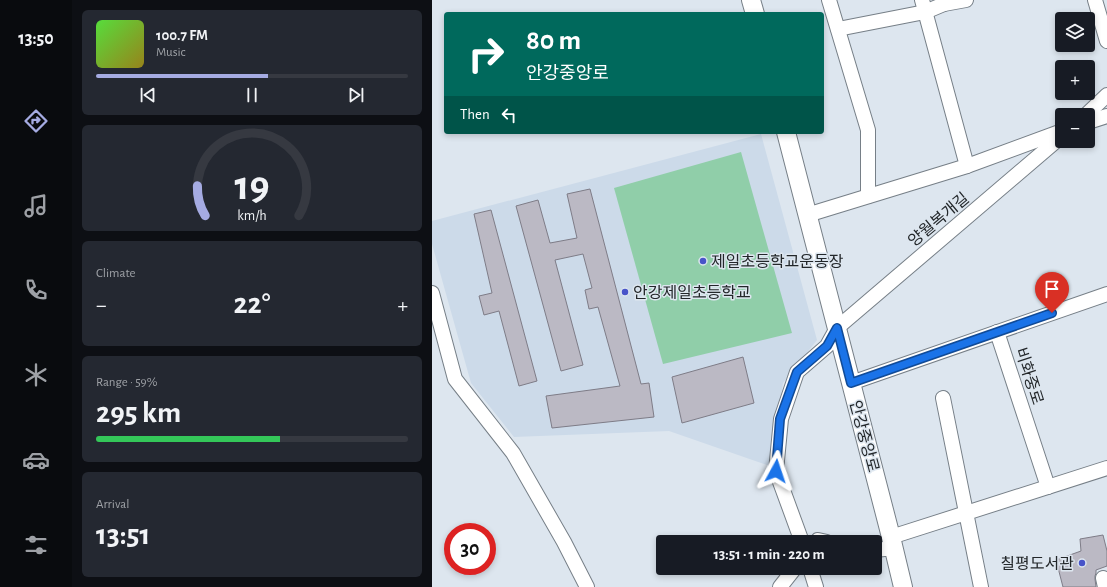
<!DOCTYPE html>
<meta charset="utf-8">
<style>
:root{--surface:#171b24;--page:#242831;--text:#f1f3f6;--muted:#9ea1a6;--line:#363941;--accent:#a5abe2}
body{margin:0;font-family:"Alegreya Sans","Noto Sans KR",sans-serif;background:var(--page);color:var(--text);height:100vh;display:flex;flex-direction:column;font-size:15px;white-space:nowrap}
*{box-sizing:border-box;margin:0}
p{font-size:13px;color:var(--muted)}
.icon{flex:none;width:22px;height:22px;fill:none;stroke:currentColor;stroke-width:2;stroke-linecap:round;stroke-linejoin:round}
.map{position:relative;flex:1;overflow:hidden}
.sheet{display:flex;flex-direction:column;gap:10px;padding:10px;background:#0d0f14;width:360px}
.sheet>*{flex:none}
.banner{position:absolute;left:12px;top:12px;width:380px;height:122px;border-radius:4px;box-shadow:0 2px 6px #0003;background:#00695c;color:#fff;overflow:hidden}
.buttons{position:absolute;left:623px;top:12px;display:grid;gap:8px}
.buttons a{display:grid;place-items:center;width:40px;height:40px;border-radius:4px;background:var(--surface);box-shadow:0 2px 6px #0003;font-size:20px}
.speed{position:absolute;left:12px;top:523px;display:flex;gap:8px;font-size:20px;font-weight:700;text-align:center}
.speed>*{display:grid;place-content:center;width:52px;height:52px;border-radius:50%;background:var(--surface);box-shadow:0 2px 6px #0003;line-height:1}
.speed .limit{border:6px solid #d22;background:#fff;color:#111}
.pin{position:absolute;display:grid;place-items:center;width:34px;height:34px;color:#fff;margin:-41px -17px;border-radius:50% 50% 50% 0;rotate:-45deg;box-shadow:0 0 4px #0007}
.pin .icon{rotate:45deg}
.me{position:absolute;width:44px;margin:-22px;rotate:5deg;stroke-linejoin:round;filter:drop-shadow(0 0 3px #0008)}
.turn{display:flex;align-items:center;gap:14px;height:84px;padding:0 16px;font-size:18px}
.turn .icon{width:52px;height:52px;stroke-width:2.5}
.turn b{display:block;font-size:28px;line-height:34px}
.then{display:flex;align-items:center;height:38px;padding:0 16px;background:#0003;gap:8px;font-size:15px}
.big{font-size:30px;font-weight:700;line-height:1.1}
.sheet .tile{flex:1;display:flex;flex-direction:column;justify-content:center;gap:6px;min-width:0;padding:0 14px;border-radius:6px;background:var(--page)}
.sheet .dial{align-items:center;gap:0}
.dial svg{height:104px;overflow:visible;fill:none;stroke:var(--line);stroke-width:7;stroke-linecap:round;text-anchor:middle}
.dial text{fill:var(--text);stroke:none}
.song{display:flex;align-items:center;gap:12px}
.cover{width:48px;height:48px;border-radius:6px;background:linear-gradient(135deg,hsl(110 70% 55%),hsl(50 70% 35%))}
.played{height:4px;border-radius:2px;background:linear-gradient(90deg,var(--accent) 55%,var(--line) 55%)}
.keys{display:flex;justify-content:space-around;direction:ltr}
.heat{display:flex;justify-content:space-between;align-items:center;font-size:22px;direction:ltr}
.charge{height:6px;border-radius:3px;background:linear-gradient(90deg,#34c759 59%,var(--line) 0)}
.trip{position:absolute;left:224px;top:535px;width:226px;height:40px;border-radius:4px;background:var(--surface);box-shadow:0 2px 6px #0003;font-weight:700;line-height:40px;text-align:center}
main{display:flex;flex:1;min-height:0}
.menu{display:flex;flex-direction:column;width:72px;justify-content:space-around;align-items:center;background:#090b0e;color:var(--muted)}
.menu .icon{width:28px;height:28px}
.menu .on{color:var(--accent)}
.menu b{font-size:18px;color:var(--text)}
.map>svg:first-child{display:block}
.built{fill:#ccdae9}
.green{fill:#90cea9}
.building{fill:#bbb9c4;stroke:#7e7c87}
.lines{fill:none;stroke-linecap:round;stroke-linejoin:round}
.minor-casing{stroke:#767f87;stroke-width:16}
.major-casing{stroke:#767f87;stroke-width:20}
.minor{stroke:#fff;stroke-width:14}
.major{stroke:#fff;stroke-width:18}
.route-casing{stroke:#114b97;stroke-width:10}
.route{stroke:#1a73e8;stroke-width:7}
.poi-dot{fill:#4854c9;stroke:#dde6ef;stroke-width:1.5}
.labels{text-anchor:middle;stroke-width:3;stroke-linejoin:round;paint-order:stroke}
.street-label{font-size:16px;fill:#23272a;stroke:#dde6ef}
.poi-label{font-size:16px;fill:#23272a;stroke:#dde6ef;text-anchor:start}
</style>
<main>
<nav class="menu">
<b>13:50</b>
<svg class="icon on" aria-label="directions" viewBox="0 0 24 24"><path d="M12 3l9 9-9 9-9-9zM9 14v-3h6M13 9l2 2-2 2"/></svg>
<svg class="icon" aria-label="music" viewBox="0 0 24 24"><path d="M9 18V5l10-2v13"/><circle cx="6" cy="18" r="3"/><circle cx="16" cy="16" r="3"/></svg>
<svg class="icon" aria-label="phone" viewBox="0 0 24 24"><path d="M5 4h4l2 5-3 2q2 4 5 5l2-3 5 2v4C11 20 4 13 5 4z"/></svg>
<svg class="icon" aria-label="climate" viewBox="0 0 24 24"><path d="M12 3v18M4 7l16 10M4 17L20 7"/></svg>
<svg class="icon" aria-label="car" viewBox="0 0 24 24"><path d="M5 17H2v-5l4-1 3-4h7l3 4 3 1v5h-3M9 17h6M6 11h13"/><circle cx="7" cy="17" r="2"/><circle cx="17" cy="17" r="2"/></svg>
<svg class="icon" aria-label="filters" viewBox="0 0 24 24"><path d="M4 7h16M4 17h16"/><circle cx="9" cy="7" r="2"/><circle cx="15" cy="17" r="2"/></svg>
</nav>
<section class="sheet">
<div class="tile">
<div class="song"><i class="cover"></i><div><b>100.7 FM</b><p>Music</p></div></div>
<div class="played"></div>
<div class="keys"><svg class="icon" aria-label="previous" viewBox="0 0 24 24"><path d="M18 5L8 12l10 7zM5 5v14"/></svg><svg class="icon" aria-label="pause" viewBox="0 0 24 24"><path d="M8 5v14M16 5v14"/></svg><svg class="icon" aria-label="next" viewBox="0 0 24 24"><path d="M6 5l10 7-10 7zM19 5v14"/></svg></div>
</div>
<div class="tile dial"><svg viewBox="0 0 100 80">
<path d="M14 69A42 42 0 1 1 86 69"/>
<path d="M14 69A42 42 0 0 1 8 46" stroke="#a5abe2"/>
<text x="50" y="56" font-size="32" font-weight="700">19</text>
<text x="50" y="72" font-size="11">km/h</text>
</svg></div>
<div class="tile"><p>Climate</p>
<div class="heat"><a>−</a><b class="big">22°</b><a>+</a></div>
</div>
<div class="tile"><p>Range · 59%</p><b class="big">295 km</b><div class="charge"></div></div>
<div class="tile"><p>Arrival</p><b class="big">13:51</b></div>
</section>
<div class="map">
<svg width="675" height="587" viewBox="0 0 675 587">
<rect width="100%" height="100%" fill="#dde6ef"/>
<polygon class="built" points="329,134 385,340 351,383 338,466 237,431 82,437 39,383 0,244 0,221"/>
<polygon class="green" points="309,152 360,333 231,364 182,188"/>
<g class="building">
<polygon points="158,189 209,384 217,383 222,417 120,428 114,396 188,386 166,307 157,309 153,290 160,288 151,254 123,260 151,365 129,371 84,206 106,200 118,243 145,238 135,194"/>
<polygon points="59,210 105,381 87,386 67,311 52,315 47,296 60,293 42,214"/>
<polygon points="311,357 322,403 250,423 240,377"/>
<polygon points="671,535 675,551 675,566 664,570 664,573 663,576 663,579 664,587 631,587 624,560 649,551 648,539"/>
</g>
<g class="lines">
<defs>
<g id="minor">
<polyline points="397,0 436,130 436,196"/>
<polyline points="490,0 535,166"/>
<polyline points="663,0 675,41"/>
<polyline points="512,4 534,0"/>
<polyline points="406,29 493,12 512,4 512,0"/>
<polyline points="654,115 675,95"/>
<polyline points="656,122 675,116"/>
<polyline points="375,215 535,166 630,131"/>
<polyline points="0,293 23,379 81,453 132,542 155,587"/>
<polyline points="565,332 616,487"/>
<polyline points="419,383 675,294"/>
<polyline points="511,398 549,587"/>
<polyline points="459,537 675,468"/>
<polyline points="370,542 344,471 349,419 365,372 395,346 405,328 630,136"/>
<polyline points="385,542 386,540 395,542"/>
<polyline points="443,550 462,548"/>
<polyline points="378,568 384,587"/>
<polyline points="671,578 673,587"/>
<polyline points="348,587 363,568"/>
</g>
<g id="major">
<polyline points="319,0 323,14"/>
<polyline points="354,132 459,537 471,587"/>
</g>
</defs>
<use href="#minor" class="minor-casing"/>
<use href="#major" class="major-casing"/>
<use href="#minor" class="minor"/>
<use href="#major" class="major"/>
</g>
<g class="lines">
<defs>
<polyline id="route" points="344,471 348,419 365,372 395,346 405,328 419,383 620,313"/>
</defs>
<use href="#route" class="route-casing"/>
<use href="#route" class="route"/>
</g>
<g class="poi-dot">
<circle cx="271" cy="261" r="4"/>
<circle cx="193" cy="292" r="4"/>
<circle cx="650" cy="563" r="4"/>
</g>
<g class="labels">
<g class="street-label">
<text transform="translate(506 219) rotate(-40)" y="6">양월복개길</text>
<text transform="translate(598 376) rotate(72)" y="6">비화중로</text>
<text transform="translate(433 436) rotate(75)" y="6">안강중앙로</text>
</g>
<g class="poi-label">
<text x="279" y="267">제일초등학교운동장</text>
<text x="201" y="298">안강제일초등학교</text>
<text x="642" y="569" text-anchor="end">칠평도서관</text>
</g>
</g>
</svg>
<div class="buttons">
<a><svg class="icon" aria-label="layers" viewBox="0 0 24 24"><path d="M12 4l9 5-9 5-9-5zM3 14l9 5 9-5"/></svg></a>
<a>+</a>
<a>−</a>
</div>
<div class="speed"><div class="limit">30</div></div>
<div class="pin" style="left:620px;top:313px;background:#d93025"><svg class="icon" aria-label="arrive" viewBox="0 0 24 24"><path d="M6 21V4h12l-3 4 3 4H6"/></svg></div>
<svg class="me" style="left:344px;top:471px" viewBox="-20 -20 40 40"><path d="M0-17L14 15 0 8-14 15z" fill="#1a73e8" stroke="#fff" stroke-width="4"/></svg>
<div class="trip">13:51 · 1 min · 220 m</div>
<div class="banner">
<div class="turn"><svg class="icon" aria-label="right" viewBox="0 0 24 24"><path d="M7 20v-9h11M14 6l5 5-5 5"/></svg><div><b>80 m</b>안강중앙로</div></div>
<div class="then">Then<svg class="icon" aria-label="left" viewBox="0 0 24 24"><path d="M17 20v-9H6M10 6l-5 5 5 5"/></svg></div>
</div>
</div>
</main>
